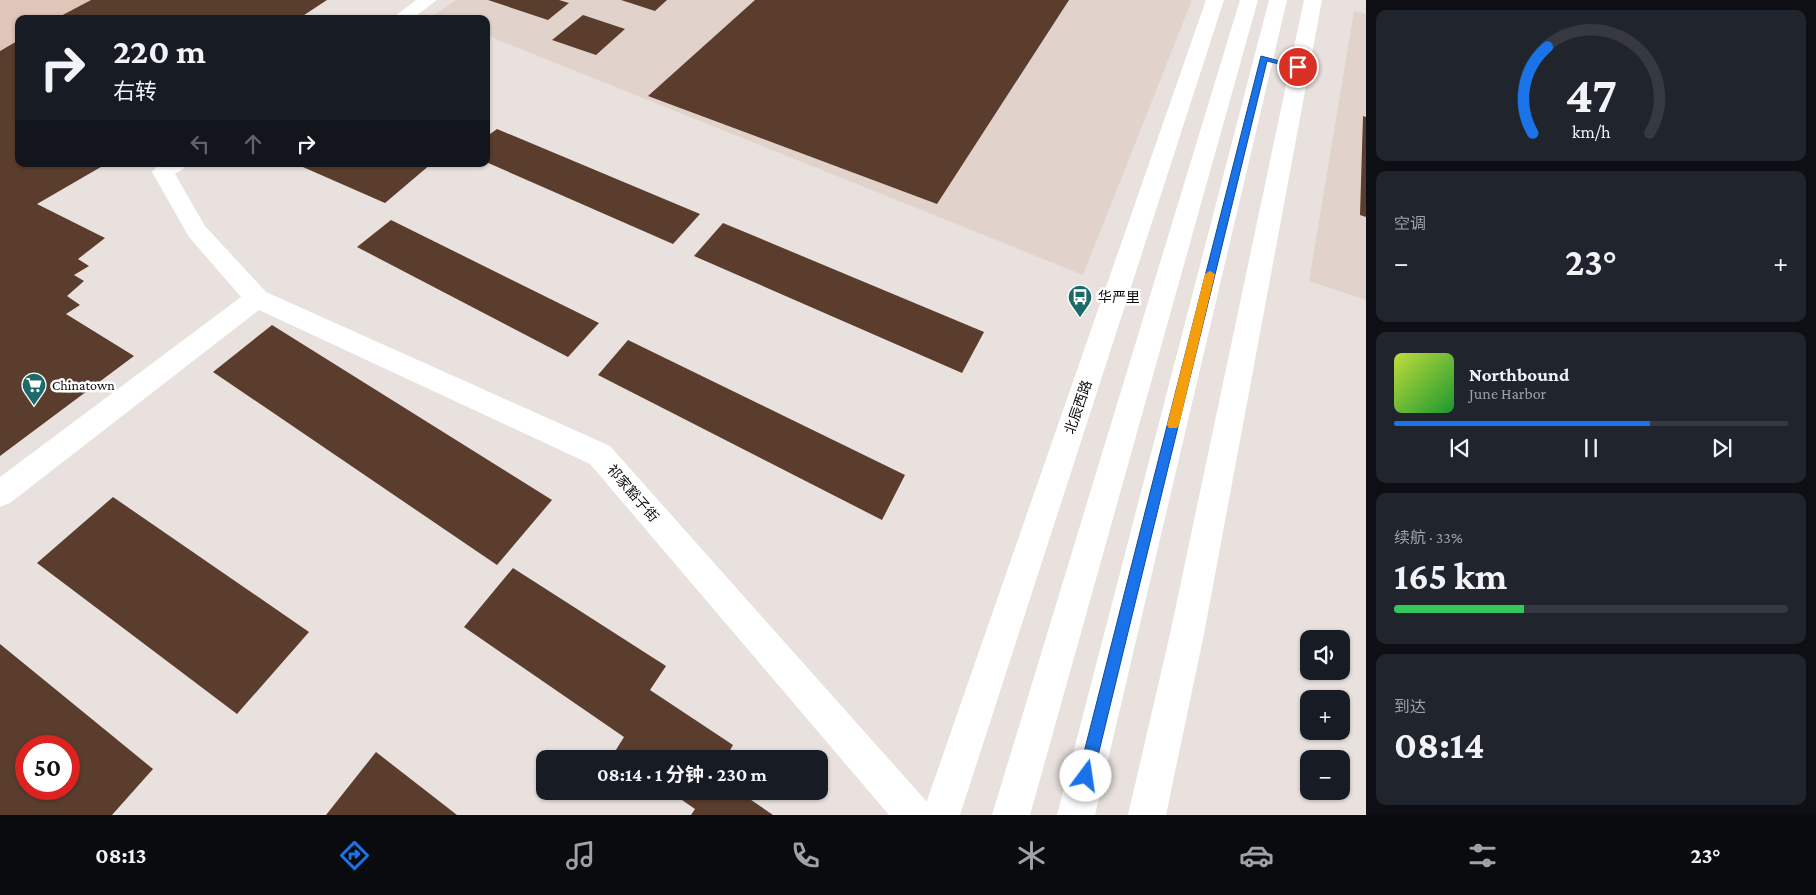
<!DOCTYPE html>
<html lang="zh">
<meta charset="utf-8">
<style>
:root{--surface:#171b24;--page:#20242c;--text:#f1f3f6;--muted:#9ea1a6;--line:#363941;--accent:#1a73e8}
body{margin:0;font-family:"Crimson Pro","Noto Sans SC",serif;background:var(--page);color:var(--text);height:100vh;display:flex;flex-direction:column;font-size:19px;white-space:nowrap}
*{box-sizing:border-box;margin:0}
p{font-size:16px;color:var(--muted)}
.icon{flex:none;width:28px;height:28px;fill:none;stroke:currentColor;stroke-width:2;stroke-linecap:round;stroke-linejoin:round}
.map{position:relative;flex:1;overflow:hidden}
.panel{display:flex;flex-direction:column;gap:10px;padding:10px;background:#0d0f14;width:450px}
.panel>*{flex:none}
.guide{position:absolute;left:15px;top:15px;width:475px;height:152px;border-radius:10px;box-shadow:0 1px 4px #0004;background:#171b24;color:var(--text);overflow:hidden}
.tools{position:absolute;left:1300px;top:630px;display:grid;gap:10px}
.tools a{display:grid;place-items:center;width:50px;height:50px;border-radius:10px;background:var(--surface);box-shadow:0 1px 4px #0004;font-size:25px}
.speed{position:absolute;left:15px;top:735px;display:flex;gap:10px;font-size:25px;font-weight:700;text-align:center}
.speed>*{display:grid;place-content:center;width:65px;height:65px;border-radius:50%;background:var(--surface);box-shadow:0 1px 4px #0004;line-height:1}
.speed .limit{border:8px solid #d22;background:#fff;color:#111}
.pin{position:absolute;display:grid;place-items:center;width:42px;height:42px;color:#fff;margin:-21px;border:2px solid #fff;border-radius:50%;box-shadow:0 1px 5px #0007}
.me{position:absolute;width:55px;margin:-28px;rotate:14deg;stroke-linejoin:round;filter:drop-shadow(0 0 4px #0008)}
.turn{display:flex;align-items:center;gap:18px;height:105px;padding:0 15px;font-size:22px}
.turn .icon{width:65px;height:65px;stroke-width:2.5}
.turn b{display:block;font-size:35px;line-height:42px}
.lanes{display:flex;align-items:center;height:48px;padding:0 15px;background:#0003;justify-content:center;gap:25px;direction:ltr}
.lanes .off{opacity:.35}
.big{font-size:38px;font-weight:700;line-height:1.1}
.panel .widget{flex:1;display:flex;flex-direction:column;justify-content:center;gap:8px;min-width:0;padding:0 18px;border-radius:10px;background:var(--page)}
.panel .dial{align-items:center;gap:0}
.dial svg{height:130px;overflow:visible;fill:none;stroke:var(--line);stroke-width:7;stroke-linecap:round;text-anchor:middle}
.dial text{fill:var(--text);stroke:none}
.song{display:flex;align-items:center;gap:15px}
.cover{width:60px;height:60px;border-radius:8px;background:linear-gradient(135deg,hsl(70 70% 55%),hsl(130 70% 35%))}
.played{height:5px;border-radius:2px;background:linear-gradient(90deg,var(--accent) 65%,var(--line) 65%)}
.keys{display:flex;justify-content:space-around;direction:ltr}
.heat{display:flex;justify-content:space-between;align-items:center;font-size:28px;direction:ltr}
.charge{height:8px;border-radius:4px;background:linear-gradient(90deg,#34c759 33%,var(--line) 0)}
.trip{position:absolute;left:536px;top:750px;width:292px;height:50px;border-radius:10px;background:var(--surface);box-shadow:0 1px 4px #0004;font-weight:700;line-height:50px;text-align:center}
.tab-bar{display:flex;height:80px;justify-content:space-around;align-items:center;background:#090b0e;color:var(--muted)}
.tab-bar .icon{width:35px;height:35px}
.tab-bar .active{color:var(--accent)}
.tab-bar b{font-size:22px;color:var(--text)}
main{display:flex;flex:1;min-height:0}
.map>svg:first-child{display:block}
.built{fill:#e1d3cc}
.green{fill:#dec6b9}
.building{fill:#5a3d2d;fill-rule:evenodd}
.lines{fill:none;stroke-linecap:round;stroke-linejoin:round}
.street{fill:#fff;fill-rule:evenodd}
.secondary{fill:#fff;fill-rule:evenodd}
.route{fill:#1a73e8;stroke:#114b97}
.slow{fill:#f59e0b}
.labels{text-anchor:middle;stroke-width:5;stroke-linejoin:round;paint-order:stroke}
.poi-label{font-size:14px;fill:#0f0d0c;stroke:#fff;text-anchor:start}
.street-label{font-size:14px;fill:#0f0d0c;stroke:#fff}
</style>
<main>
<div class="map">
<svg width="1366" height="815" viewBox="0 0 1366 815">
<rect width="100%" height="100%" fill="#e8e1dd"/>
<g class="built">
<polygon points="456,0 1192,0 1083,275 486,35 486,19 445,19 434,15"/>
<polygon points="1354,11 1366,14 1366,300 1309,281"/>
</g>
<polygon class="green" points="0,0 91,0 55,19 19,19 19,40 0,51"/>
<g class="building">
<polygon points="91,0 327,0 298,19 55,19"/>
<polygon points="488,0 559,0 569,3 548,20"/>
<polygon points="621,0 667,0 655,11"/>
<polygon points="755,0 1069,0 937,204 648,96"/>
<polygon points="583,15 625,29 596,55 552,40"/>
<polygon points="19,40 19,164 106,164 37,204 105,238 78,259 89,266 74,275 84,281 67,296 80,305 66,314 134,356 0,456 0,51"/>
<polygon points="1363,116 1366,117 1366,217 1360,215"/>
<polygon points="497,129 700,214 673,244 486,162 486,137"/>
<polygon points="296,164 431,164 385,203"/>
<polygon points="391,220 599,323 568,357 357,247"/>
<polygon points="723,223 984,332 962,373 694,256"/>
<polygon points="272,325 552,500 497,565 213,372"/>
<polygon points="628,340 905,475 882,520 598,375"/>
<polygon points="113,497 309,632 237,714 37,563"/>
<polygon points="513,568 666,666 650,690 733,745 725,759 622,759 614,753 624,737 464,627"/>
<path d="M 0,644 L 153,769 L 112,815 L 0,815 ZM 26,746 L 69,746 L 69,789 L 26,789 Z"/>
<polygon points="376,752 457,815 326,815"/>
<polygon points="669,791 738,791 773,815 691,815 695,809"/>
</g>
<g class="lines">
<g class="street">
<polygon points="416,0 437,0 412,19 391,19"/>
<polygon points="160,164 186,164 183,169 175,174 205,226 266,292 610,446 927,802 933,815 889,815 590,464 259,310 10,503 0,507 0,477 241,297 189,237 152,172"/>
</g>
<g class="secondary">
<polygon points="1206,0 1224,0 960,815 922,815"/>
<polygon points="1240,0 1258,0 1030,815 992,815"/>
<polygon points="1269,0 1287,0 1095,815 1057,815"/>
<polygon points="1304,0 1322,0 1204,634 1166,815 1128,815 1170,634"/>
</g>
</g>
<polygon class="route" points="1261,56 1302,67 1298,69 1267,61 1093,776 1091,782 1086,784 1080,782 1078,776"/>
<polygon class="slow" points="1210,271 1215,274 1179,425 1177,428 1169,428 1167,425 1205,274"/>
<defs>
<symbol id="bus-pin" viewBox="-11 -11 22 30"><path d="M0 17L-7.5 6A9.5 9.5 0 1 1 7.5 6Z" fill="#1d6a6b" stroke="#fff"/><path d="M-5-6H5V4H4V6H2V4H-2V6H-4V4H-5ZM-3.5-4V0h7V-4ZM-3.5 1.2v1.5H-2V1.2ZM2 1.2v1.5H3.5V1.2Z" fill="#fff"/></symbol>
<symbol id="supermarket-pin" viewBox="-11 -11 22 30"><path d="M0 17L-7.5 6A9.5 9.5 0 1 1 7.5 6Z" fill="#1d6a6b" stroke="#fff"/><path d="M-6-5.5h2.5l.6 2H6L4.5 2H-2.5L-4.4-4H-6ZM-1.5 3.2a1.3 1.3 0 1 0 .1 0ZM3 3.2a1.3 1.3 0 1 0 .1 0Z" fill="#fff"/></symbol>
</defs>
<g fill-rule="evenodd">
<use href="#bus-pin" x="1066" y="283" width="28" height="38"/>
<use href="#supermarket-pin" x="20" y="371" width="28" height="38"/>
</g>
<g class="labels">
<g class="poi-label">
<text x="1098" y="302">华严里</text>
<text x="52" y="390">Chinatown</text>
</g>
<g class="street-label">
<text transform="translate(1078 407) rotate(-71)" y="5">北辰西路</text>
<text transform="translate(633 493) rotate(49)" y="5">祁家豁子街</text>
</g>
</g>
</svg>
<div class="tools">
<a><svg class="icon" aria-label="sound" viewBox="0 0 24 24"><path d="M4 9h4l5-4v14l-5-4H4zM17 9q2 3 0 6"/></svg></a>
<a>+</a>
<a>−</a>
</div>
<div class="speed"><div class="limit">50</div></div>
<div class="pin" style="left:1298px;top:67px;background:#d93025"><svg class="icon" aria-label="arrive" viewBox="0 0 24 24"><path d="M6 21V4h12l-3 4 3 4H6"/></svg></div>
<svg class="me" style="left:1086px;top:776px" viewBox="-20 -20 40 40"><circle r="19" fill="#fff"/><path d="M0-13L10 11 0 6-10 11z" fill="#1a73e8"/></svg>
<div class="trip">08:14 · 1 分钟 · 230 m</div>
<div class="guide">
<div class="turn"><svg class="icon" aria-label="right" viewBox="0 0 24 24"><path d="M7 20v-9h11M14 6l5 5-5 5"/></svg><div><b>220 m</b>右转</div></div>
<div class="lanes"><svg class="icon off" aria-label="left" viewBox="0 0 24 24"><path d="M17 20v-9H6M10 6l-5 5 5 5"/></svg><svg class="icon off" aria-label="ahead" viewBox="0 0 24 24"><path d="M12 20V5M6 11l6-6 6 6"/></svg><svg class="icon" aria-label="right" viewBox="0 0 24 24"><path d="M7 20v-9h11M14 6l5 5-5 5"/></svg></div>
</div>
</div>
<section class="panel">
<div class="widget dial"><svg viewBox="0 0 100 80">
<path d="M14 69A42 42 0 1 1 86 69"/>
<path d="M14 69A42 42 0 0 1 23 16" stroke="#1a73e8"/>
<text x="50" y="56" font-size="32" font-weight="700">47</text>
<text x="50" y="72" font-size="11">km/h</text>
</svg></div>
<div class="widget"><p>空调</p>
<div class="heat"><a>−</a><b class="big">23°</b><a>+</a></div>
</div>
<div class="widget">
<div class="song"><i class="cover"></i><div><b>Northbound</b><p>June Harbor</p></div></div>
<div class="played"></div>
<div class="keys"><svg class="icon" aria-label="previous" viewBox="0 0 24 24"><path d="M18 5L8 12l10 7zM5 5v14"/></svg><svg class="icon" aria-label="pause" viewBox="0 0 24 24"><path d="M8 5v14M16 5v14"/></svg><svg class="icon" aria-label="next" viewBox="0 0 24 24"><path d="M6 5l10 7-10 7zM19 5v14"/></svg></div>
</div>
<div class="widget"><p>续航 · 33%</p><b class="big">165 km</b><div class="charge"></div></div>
<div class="widget"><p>到达</p><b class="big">08:14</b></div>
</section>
</main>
<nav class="tab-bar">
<b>08:13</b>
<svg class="icon active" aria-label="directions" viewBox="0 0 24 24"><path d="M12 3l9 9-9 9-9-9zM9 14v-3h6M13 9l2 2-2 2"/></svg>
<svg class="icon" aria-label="music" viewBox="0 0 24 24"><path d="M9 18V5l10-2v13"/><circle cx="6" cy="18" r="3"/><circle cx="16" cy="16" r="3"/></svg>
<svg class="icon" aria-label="phone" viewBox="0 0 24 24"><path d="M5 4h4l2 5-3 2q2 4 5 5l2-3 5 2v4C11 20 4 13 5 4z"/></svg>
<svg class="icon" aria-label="climate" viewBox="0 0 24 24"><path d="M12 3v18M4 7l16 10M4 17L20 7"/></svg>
<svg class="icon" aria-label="car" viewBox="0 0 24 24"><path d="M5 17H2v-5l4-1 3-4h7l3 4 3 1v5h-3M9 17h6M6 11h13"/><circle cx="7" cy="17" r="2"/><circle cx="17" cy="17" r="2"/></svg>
<svg class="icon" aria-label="filters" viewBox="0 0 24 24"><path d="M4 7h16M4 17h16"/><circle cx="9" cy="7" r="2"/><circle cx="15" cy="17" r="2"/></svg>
<b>23°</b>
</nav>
